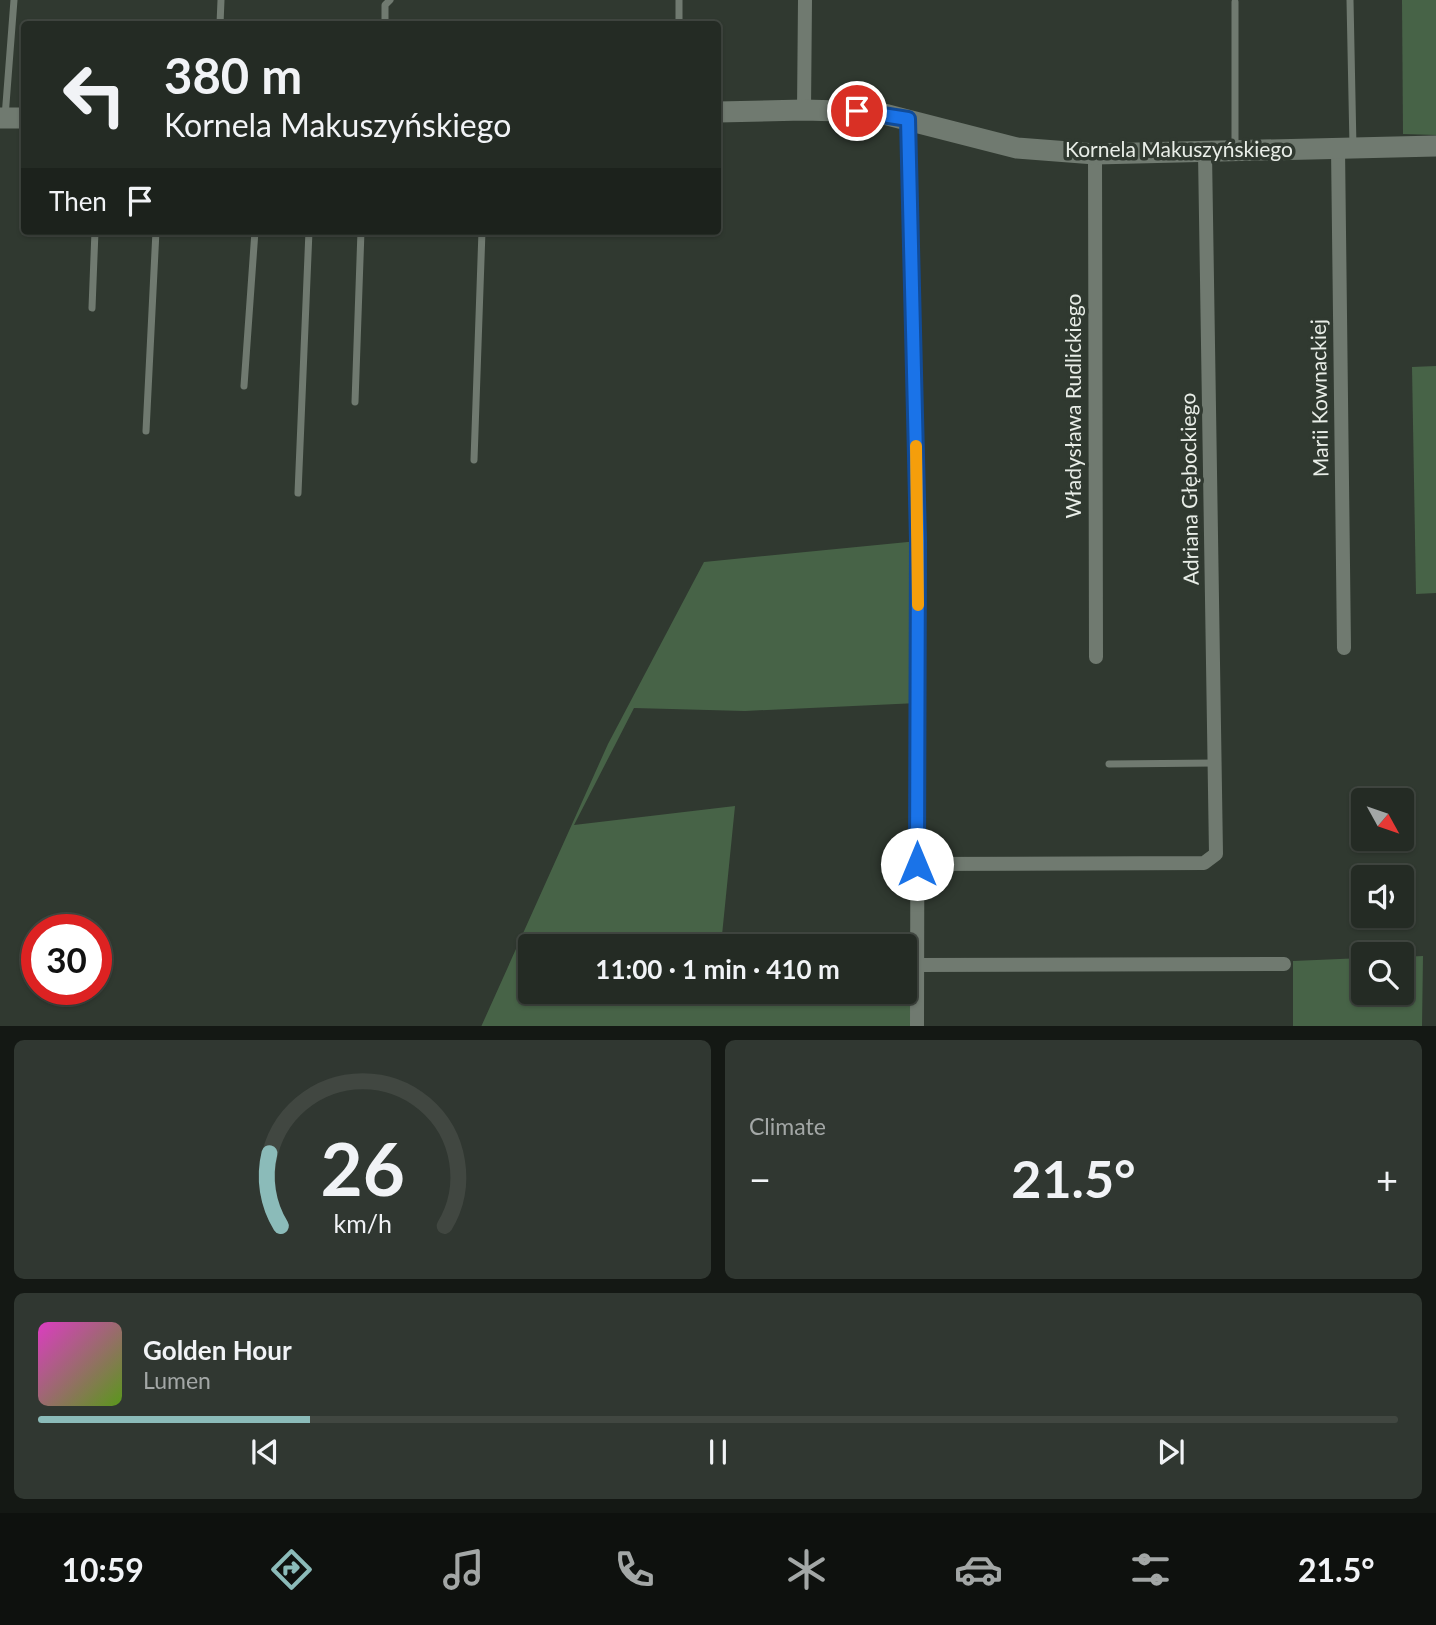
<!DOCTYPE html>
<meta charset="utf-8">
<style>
:root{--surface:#242b24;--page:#303731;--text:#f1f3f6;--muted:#a3a7a6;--line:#414741;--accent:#8bbbb9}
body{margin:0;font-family:Lato,sans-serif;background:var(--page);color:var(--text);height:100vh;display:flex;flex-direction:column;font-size:26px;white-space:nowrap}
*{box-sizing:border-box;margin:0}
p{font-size:23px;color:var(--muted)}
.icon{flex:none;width:38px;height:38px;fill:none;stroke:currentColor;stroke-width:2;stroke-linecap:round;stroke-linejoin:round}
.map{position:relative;height:1026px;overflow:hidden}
.details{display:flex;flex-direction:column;gap:14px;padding:14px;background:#141814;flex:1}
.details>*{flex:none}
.hud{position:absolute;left:21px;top:21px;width:700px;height:214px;border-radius:7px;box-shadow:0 2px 5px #0004,0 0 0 2px var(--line);background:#242b24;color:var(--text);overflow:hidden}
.needle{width:46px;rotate:130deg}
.fabs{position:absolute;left:1351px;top:788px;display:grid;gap:14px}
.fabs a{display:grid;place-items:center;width:63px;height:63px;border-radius:7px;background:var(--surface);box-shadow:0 2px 5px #0004,0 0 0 2px var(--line);font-size:35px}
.speed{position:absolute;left:21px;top:914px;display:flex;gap:14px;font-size:35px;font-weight:700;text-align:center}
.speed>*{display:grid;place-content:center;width:91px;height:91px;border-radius:50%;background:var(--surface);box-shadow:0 2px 5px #0004,0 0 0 2px var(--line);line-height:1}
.speed .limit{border:10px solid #d22;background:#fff;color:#111}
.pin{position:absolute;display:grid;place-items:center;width:60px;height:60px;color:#fff;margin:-30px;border:4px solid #fff;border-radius:50%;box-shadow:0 2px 7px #0007}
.me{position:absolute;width:77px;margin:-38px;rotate:0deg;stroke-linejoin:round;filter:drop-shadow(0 0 5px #0008)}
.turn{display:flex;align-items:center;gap:24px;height:147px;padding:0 28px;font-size:32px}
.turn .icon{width:91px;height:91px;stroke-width:2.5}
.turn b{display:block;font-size:49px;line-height:60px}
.then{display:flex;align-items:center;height:66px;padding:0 28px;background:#0003;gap:14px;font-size:26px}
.big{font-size:52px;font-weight:700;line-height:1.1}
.details .widget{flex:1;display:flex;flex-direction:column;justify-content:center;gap:10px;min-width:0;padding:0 24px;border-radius:10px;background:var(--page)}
.details .dial{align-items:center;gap:0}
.dial svg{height:182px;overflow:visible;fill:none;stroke:var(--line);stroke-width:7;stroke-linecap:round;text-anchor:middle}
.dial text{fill:var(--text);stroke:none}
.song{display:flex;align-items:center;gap:21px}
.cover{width:84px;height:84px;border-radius:10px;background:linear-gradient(135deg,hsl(310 70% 55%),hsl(90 70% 35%))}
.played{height:7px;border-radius:4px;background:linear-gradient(90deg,var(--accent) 20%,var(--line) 20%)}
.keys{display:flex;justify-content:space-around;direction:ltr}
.heat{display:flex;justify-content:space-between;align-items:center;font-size:38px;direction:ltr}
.details .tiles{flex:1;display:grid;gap:14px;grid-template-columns:1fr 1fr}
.widget:last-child{grid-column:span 2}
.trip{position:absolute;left:518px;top:934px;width:399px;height:70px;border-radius:7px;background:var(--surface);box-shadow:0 2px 5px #0004,0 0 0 2px var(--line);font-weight:700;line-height:70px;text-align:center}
.dock{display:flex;height:112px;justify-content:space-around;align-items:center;background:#0e110e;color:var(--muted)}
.dock .icon{width:49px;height:49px}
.dock .on{color:var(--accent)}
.dock b{font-size:32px;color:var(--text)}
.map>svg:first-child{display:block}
.green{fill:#476347}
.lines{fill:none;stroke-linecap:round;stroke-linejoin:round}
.lane{stroke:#707a70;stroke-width:7}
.street{stroke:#707a70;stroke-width:14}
.secondary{stroke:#707a70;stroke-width:21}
.route-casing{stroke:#114b97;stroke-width:18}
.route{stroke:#1a73e8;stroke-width:12}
.slow{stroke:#f59e0b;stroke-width:12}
.labels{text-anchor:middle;stroke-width:7;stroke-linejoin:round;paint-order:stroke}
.street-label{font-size:21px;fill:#e8ede7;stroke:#303930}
</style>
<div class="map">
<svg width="1436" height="1027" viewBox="0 0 1436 1027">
<rect width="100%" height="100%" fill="#303930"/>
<g class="green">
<polygon points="1402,0 1436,0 1436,135 1403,134"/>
<polygon points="1436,366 1436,593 1416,594 1412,367"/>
<polygon points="918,541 918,703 745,711 634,708 574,825 735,806 721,945 730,947 530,947 530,992 905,992 905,964 917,965 917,1026 481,1027 608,744 704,562"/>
<polygon points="1423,956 1422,1026 1293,1026 1293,961 1363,958 1363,992 1402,992 1402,957"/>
</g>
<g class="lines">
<g class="lane">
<polyline points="679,0 679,24"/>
<polyline points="1350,0 1353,147"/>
<polyline points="1235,2 1235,148"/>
<polyline points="220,24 221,0"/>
<polyline points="385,24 385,5 390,0"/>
<polyline points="5,117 14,0"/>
<polyline points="92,308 95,231"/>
<polyline points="244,386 255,231"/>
<polyline points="355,402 361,231"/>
<polyline points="146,431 156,231"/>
<polyline points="474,460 482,231"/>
<polyline points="298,493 309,231"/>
<polyline points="1109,764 1216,763"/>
</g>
<g class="street">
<polyline points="804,110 805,0"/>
<polyline points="908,119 918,541 917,1027"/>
<polyline points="1338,148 1344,648"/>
<polyline points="1095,154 1096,657"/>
<polyline points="917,864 1204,863 1216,854 1205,153"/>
<polyline points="917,965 1284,964"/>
</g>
<g class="secondary">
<polyline points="718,112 804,110 876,112 1017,148 1095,154 1436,146"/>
<polyline points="0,118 24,118"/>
</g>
</g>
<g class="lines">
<defs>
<polyline id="route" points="857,111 908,119 918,541 917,864"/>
</defs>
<use href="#route" class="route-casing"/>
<use href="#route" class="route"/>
<polyline class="slow" points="916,446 918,605"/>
</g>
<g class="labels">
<g class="street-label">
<text x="1179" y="157">Kornela Makuszyńskiego</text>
<text transform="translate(1320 398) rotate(-91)" y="7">Marii Kownackiej</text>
<text transform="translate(1074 406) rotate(-90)" y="7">Władysława Rudlickiego</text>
<text transform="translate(1190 489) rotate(-91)" y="7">Adriana Głębockiego</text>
</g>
</g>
</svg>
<div class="fabs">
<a><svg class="needle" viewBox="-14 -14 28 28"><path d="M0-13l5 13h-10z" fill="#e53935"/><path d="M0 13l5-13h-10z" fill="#a3a7a6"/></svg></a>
<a><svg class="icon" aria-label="sound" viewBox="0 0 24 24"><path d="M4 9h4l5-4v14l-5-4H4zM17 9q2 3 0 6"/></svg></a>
<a><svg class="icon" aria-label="search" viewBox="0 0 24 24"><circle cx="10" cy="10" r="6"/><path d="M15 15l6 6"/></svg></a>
</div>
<div class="speed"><div class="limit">30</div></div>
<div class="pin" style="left:857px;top:111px;background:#d93025"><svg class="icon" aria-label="arrive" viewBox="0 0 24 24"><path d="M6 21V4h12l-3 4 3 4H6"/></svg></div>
<svg class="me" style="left:917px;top:864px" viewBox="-20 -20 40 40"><circle r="19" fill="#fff"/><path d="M0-13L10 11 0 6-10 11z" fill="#1a73e8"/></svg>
<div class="trip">11:00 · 1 min · 410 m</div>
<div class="hud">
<div class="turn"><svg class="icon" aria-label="left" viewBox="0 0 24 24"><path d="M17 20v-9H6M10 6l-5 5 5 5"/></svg><div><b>380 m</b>Kornela Makuszyńskiego</div></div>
<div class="then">Then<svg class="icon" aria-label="arrive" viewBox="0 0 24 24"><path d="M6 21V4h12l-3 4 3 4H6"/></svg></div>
</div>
</div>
<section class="details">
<div class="tiles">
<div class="widget dial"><svg viewBox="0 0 100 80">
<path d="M14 69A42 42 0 1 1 86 69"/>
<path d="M14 69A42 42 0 0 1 9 37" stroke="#8bbbb9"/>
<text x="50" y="56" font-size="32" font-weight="700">26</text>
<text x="50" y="72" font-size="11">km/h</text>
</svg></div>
<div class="widget"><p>Climate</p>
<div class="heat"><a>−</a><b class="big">21.5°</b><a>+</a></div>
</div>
<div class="widget">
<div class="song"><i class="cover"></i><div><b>Golden Hour</b><p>Lumen</p></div></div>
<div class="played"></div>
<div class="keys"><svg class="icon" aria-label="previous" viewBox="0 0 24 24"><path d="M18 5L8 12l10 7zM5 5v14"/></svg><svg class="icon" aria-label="pause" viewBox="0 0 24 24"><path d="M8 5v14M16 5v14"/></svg><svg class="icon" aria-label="next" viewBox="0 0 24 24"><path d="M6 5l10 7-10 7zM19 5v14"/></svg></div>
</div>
</div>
</section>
<nav class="dock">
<b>10:59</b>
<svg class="icon on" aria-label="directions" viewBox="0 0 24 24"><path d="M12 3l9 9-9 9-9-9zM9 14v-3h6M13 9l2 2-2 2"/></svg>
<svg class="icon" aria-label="music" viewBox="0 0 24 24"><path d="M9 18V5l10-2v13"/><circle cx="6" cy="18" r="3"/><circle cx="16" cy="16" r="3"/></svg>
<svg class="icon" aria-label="phone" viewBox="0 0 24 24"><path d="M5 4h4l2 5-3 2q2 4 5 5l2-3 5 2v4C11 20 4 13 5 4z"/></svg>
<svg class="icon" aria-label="climate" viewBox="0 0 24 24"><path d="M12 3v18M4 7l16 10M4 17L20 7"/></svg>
<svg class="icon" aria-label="car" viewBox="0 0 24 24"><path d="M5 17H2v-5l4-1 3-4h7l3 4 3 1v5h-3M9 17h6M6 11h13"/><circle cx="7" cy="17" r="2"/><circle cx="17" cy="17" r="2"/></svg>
<svg class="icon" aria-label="filters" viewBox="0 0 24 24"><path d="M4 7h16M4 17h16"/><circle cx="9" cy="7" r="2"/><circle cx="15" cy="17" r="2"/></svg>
<b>21.5°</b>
</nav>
